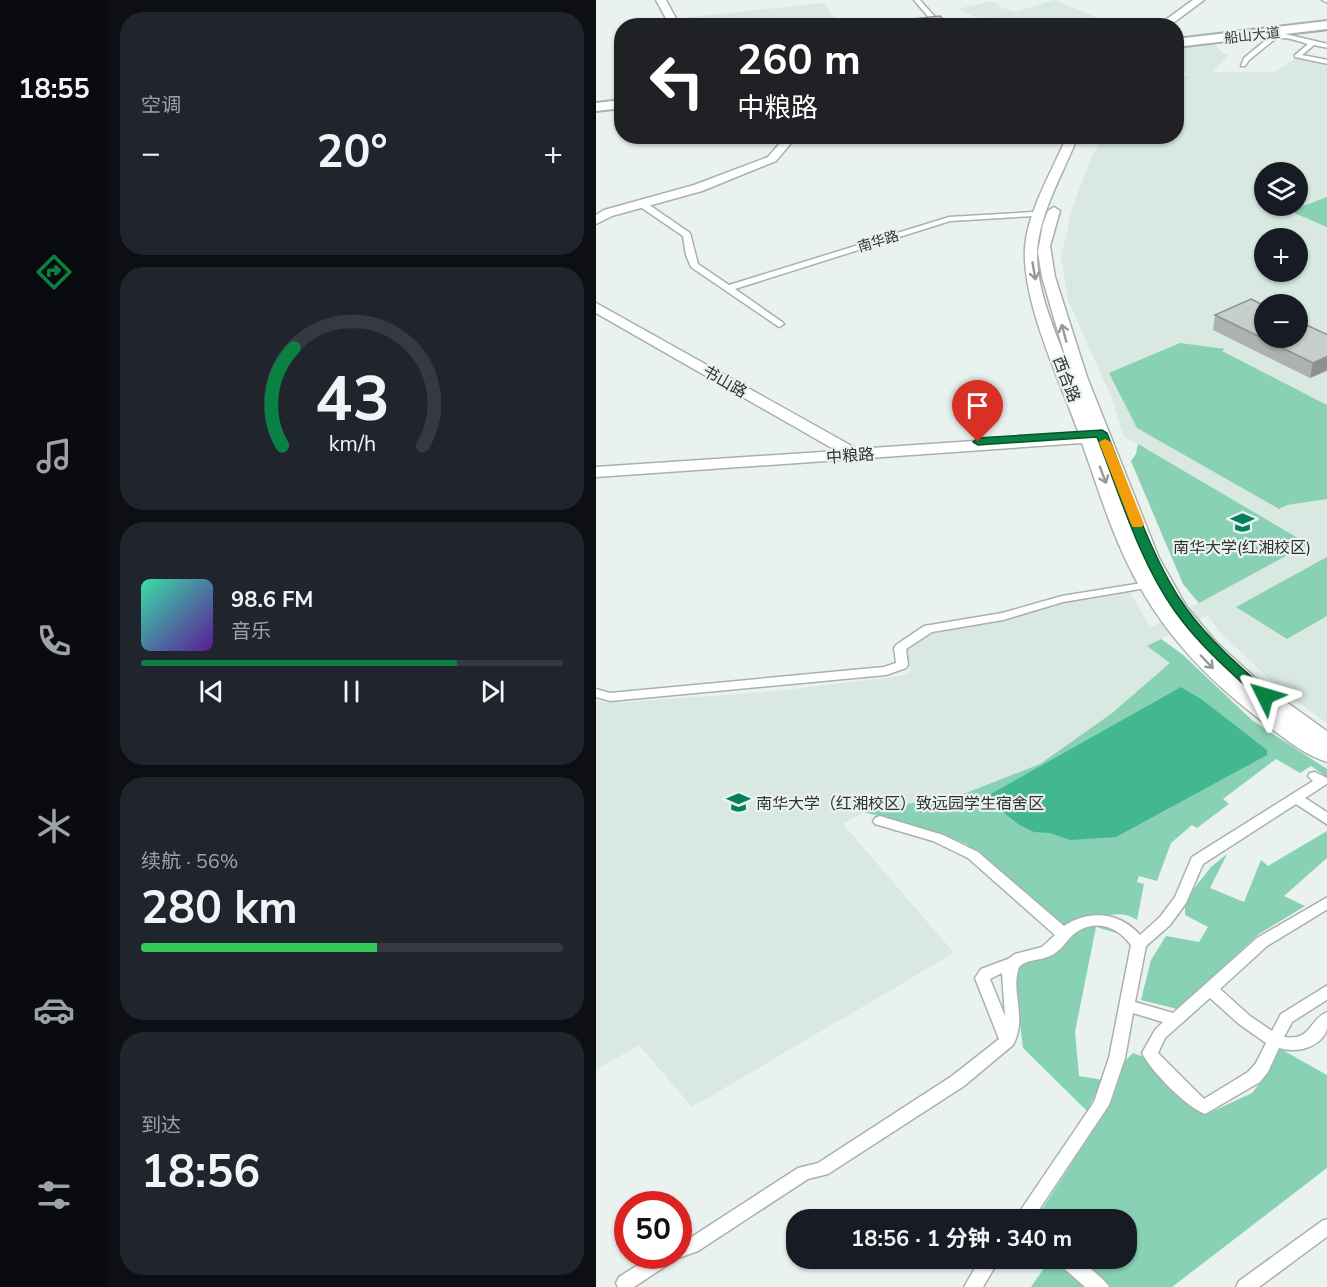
<!DOCTYPE html>
<html lang="zh">
<meta charset="utf-8">
<style>
:root{--surface:#171b24;--page:#20242c;--text:#f1f3f6;--muted:#9ea1a6;--line:#363941;--accent:#0b8043}
body{margin:0;font-family:"Nunito Sans","Noto Sans SC",sans-serif;background:var(--page);color:var(--text);height:100vh;display:flex;flex-direction:column;font-size:22px;white-space:nowrap}
*{box-sizing:border-box;margin:0}
p{font-size:20px;color:var(--muted)}
.icon{flex:none;width:33px;height:33px;fill:none;stroke:currentColor;stroke-width:2;stroke-linecap:round;stroke-linejoin:round}
.map{position:relative;flex:1;overflow:hidden}
.details{display:flex;flex-direction:column;gap:12px;padding:12px;background:#0d0f14;width:488px}
.details>*{flex:none}
.top-card{position:absolute;left:18px;top:18px;width:570px;height:126px;border-radius:24px;box-shadow:0 2px 4px #0004;background:#202124;color:#fff;overflow:hidden}
.tools{position:absolute;left:658px;top:162px;display:grid;gap:12px}
.tools a{display:grid;place-items:center;width:54px;height:54px;border-radius:50%;background:var(--surface);box-shadow:0 2px 4px #0004;font-size:30px}
.speed{position:absolute;left:18px;top:1191px;display:flex;gap:12px;font-size:30px;font-weight:700;text-align:center}
.speed>*{display:grid;place-content:center;width:78px;height:78px;border-radius:50%;background:var(--surface);box-shadow:0 2px 4px #0004;line-height:1}
.speed .limit{border:9px solid #d22;background:#fff;color:#111}
.pin{position:absolute;display:grid;place-items:center;width:51px;height:51px;color:#fff;margin:-62px -26px;border-radius:50% 50% 50% 0;rotate:-45deg;box-shadow:0 0 6px #0007}
.pin .icon{rotate:45deg}
.me{position:absolute;width:66px;margin:-33px;rotate:310deg;stroke-linejoin:round;filter:drop-shadow(0 0 4px #0008)}
.turn{display:flex;align-items:center;gap:21px;height:126px;padding:0 24px;font-size:27px}
.turn .icon{width:78px;height:78px;stroke-width:2.5}
.turn b{display:block;font-size:42px;line-height:51px}
.big{font-size:45px;font-weight:700;line-height:1.1}
.details .card{flex:1;display:flex;flex-direction:column;justify-content:center;gap:9px;min-width:0;padding:0 21px;border-radius:24px;background:var(--page)}
.details .dial{align-items:center;gap:0}
.dial svg{height:156px;overflow:visible;fill:none;stroke:var(--line);stroke-width:7;stroke-linecap:round;text-anchor:middle}
.dial text{fill:var(--text);stroke:none}
.song{display:flex;align-items:center;gap:18px}
.cover{width:72px;height:72px;border-radius:9px;background:linear-gradient(135deg,hsl(160 70% 55%),hsl(270 70% 35%))}
.played{height:6px;border-radius:3px;background:linear-gradient(90deg,var(--accent) 75%,var(--line) 75%)}
.keys{display:flex;justify-content:space-around;direction:ltr}
.heat{display:flex;justify-content:space-between;align-items:center;font-size:33px;direction:ltr}
.charge{height:9px;border-radius:4px;background:linear-gradient(90deg,#34c759 56%,var(--line) 0)}
.trip{position:absolute;left:190px;top:1209px;width:351px;height:60px;border-radius:24px;background:var(--surface);box-shadow:0 2px 4px #0004;font-weight:700;line-height:60px;text-align:center}
main{display:flex;flex:1;min-height:0}
.dock{display:flex;flex-direction:column;width:108px;justify-content:space-around;align-items:center;background:#090b0e;color:var(--muted)}
.dock .icon{width:42px;height:42px}
.dock .active{color:var(--accent)}
.dock b{font-size:27px;color:var(--text)}
.map>svg:first-child{display:block}
.built{fill:#d9e8e1;fill-rule:evenodd}
.green{fill:#88d1b4}
.water{fill:#43b791}
.lines{fill:none;stroke-linecap:round;stroke-linejoin:round}
.street-casing{stroke:#a9b1ad;stroke-width:3}
.secondary-casing{stroke:#a9b1ad;stroke-width:3}
.highway-casing{stroke:#a9b1ad;stroke-width:4}
.street{fill:#fff;fill-rule:evenodd}
.secondary{fill:#fff;fill-rule:evenodd}
.highway{fill:#fff;fill-rule:evenodd}
.wall{fill:#abb2af}
.shaded-wall{fill:#8b918f}
.building{fill:#c7cfcc;stroke:#8b918f;stroke-width:1.5}
.oneway{stroke:#979898}
.route{fill:#0b8043;stroke:#07532c;stroke-width:1.5}
.slow{fill:#f59e0b}
.labels{text-anchor:middle;stroke-width:4.5;stroke-linejoin:round;paint-order:stroke}
.far-street-label{font-size:14px;fill:#2f3231;stroke:#eaf2ef}
.street-label{font-size:16px;fill:#2f3231;stroke:#eaf2ef}
.poi-label{font-size:16px;fill:#2f3231;stroke:#eaf2ef}
</style>
<main>
<nav class="dock">
<b>18:55</b>
<svg class="icon active" aria-label="directions" viewBox="0 0 24 24"><path d="M12 3l9 9-9 9-9-9zM9 14v-3h6M13 9l2 2-2 2"/></svg>
<svg class="icon" aria-label="music" viewBox="0 0 24 24"><path d="M9 18V5l10-2v13"/><circle cx="6" cy="18" r="3"/><circle cx="16" cy="16" r="3"/></svg>
<svg class="icon" aria-label="phone" viewBox="0 0 24 24"><path d="M5 4h4l2 5-3 2q2 4 5 5l2-3 5 2v4C11 20 4 13 5 4z"/></svg>
<svg class="icon" aria-label="climate" viewBox="0 0 24 24"><path d="M12 3v18M4 7l16 10M4 17L20 7"/></svg>
<svg class="icon" aria-label="car" viewBox="0 0 24 24"><path d="M5 17H2v-5l4-1 3-4h7l3 4 3 1v5h-3M9 17h6M6 11h13"/><circle cx="7" cy="17" r="2"/><circle cx="17" cy="17" r="2"/></svg>
<svg class="icon" aria-label="filters" viewBox="0 0 24 24"><path d="M4 7h16M4 17h16"/><circle cx="9" cy="7" r="2"/><circle cx="15" cy="17" r="2"/></svg>
</nav>
<section class="details">
<div class="card"><p>空调</p>
<div class="heat"><a>−</a><b class="big">20°</b><a>+</a></div>
</div>
<div class="card dial"><svg viewBox="0 0 100 80">
<path d="M14 69A42 42 0 1 1 86 69"/>
<path d="M14 69A42 42 0 0 1 20 19" stroke="#0b8043"/>
<text x="50" y="56" font-size="32" font-weight="700">43</text>
<text x="50" y="72" font-size="11">km/h</text>
</svg></div>
<div class="card">
<div class="song"><i class="cover"></i><div><b>98.6 FM</b><p>音乐</p></div></div>
<div class="played"></div>
<div class="keys"><svg class="icon" aria-label="previous" viewBox="0 0 24 24"><path d="M18 5L8 12l10 7zM5 5v14"/></svg><svg class="icon" aria-label="pause" viewBox="0 0 24 24"><path d="M8 5v14M16 5v14"/></svg><svg class="icon" aria-label="next" viewBox="0 0 24 24"><path d="M6 5l10 7-10 7zM19 5v14"/></svg></div>
</div>
<div class="card"><p>续航 · 56%</p><b class="big">280 km</b><div class="charge"></div></div>
<div class="card"><p>到达</p><b class="big">18:56</b></div>
</section>
<div class="map">
<svg width="732" height="1287" viewBox="0 0 732 1287">
<rect width="100%" height="100%" fill="#eaf2ef"/>
<g class="built">
<polygon points="458,0 519,25 412,25 396,18 379,17 362,9 395,1 405,5 402,6 419,12"/>
<polygon points="227,3 245,25 89,26 85,18"/>
<path d="M 617,43 L 627,53 L 633,55 L 616,72 L 679,72 L 700,58 L 731,64 L 731,723 L 685,690 L 624,632 L 611,615 L 551,646 L 575,663 L 515,714 L 444,764 L 370,793 L 268,812 L 247,824 L 358,953 L 96,1107 L 43,1045 L 0,1070 L 0,700 L 10,703 L 33,702 L 180,691 L 305,676 L 315,672 L 310,648 L 339,630 L 409,619 L 444,610 L 469,600 L 533,590 L 554,628 L 602,603 L 587,584 L 535,461 L 540,454 L 542,444 L 528,437 L 516,399 L 472,300 L 465,257 L 476,209 L 494,160 L 507,137 L 580,136 L 581,79 L 593,74 L 581,72 L 581,47 ZM 669,172 L 702,172 L 702,206 L 669,206 ZM 669,238 L 702,238 L 702,272 L 669,272 ZM 669,304 L 702,304 L 702,338 L 669,338 Z"/>
</g>
<g class="green">
<polygon points="731,197 731,227 694,211"/>
<polygon points="584,343 629,349 626,351 731,405 731,499 691,505 683,509 541,428 513,373"/>
<polygon points="542,444 712,544 603,603 587,584 535,461 540,454"/>
<polygon points="731,557 731,616 691,639 640,607"/>
<path d="M 565,639 L 586,654 L 657,721 L 731,769 L 731,777 L 715,766 L 704,773 L 680,759 L 627,799 L 633,804 L 601,828 L 596,825 L 575,843 L 561,881 L 543,876 L 541,882 L 548,884 L 541,920 C 515,903 490,929 464,924 L 413,878 L 370,844 L 345,834 L 268,812 L 370,793 L 444,764 L 515,714 L 574,663 L 551,646 Z"/>
<polygon points="731,831 731,858 688,896 709,906 663,934 581,1009 545,1000 555,960 570,936 603,942 612,927 589,915 589,900 615,867 631,854 614,888 648,902 665,860 672,866"/>
<polygon points="502,922 531,936 500,927 479,1032 483,1076 507,1080 491,1111 427,1048 418,972 421,963 488,926"/>
<polygon points="683,1048 731,1075 731,1168 576,1287 513,1287 476,1259 531,1258 531,1220 439,1220 516,1101 529,1061 537,1053 553,1059 600,1109 613,1113 656,1093 671,1074"/>
<polygon points="455,1258 459,1259 488,1287 435,1287"/>
</g>
<polygon class="water" points="585,687 605,699 671,750 671,755 520,837 474,840 454,833 438,832 422,824 406,811 393,795"/>
<g class="lines">
<defs>
<g id="street">
<polygon points="318,0 324,0 347,26 340,26"/>
<polygon points="726,0 732,0 732,3"/>
<path d="M 676,31 L 732,44 L 732,48 L 718,45 L 706,55 L 732,60 L 732,64 L 699,57 L 699,55 L 712,44 C 700,41 691,36 679,39 L 653,60 L 649,66 L 645,66 L 648,58 L 676,35 L 673,33 Z"/>
<polygon points="43,202 49,202 94,233 102,264 133,285 353,217 437,212 441,214 437,216 354,221 139,289 186,322 188,324 183,327 95,267 90,255 87,236 43,206"/>
<polygon points="552,582 556,583 558,585 556,587 467,602 407,620 336,632 310,649 312,665 310,668 290,675 14,701 0,697 0,689 14,693 288,667 300,663 298,648 300,645 328,626 406,613 466,596"/>
<path d="M 719,772 L 731,778 L 732,783 L 709,798 L 732,813 L 732,825 L 700,804 L 607,864 L 590,903 L 574,925 L 550,946 L 539,1002 L 577,1013 L 661,938 L 732,897 L 732,909 L 671,946 L 624,989 L 654,1016 L 676,1031 L 685,1014 L 732,985 L 732,999 L 696,1022 L 688,1037 C 717,1041 712,1019 732,1012 C 732,1018 732,1026 730,1032 C 722,1049 699,1053 683,1048 L 672,1072 L 664,1082 L 609,1114 C 590,1107 555,1071 546,1053 L 559,1030 L 567,1022 L 537,1013 L 529,1058 L 513,1105 L 436,1220 L 418,1220 L 498,1102 L 513,1058 L 535,945 C 521,926 498,918 478,934 C 470,941 464,952 454,956 C 443,961 431,959 423,967 C 414,993 432,1017 417,1045 L 368,1086 L 232,1174 L 212,1179 L 102,1251 L 82,1258 L 79,1256 L 76,1262 L 38,1287 L 22,1287 L 20,1283 L 23,1277 L 56,1256 L 82,1256 L 82,1242 L 91,1240 L 202,1168 L 222,1163 L 356,1076 L 403,1039 L 379,978 L 385,969 L 412,959 L 419,954 L 446,947 L 459,935 L 372,858 L 337,841 L 279,824 L 277,821 L 279,818 L 284,816 L 347,835 L 382,852 L 468,926 C 493,909 524,912 544,935 L 564,917 L 579,897 L 596,857 L 717,781 L 712,776 L 714,773 ZM 406,973 L 409,1016 L 394,979 ZM 614,998 L 643,1024 L 670,1043 L 660,1063 L 652,1072 L 608,1099 L 562,1053 L 569,1038 Z"/>
<polygon points="732,1219 732,1236 663,1287 640,1287 643,1281 726,1221"/>
<polygon points="385,1258 404,1258 387,1287 368,1287"/>
<path d="M 460,1258 L 482,1258 C 489,1265 510,1280 513,1287 L 489,1287 L 463,1264 Z"/>
</g>
<g id="secondary">
<polygon points="60,0 70,0 84,26 74,26"/>
<polygon points="597,0 608,0 573,26 561,26"/>
<polygon points="190,136 201,136 180,161 106,191 16,216 0,224 0,215 8,210 98,185 172,157"/>
<path d="M 471,136 L 482,136 C 469,169 450,201 443,236 C 434,278 458,327 472,366 L 446,277 L 442,252 L 447,224 L 452,211 L 458,207 L 464,211 L 454,246 L 459,277 L 491,377 L 563,558 L 590,606 L 620,642 L 668,686 L 732,732 L 732,762 C 709,756 685,736 666,721 C 617,684 574,641 544,587 C 518,542 503,491 486,443 L 0,477 L 0,467 L 241,451 L 0,313 L 0,303 L 261,449 L 483,434 C 465,382 421,294 430,239 C 436,204 457,169 471,136 Z"/>
</g>
<g id="highway">
<polygon points="732,21 732,29 580,47 580,39"/>
<polygon points="26,100 26,108 0,111 0,103"/>
</g>
</defs>
<use href="#street" class="street-casing"/>
<use href="#secondary" class="secondary-casing"/>
<use href="#highway" class="highway-casing"/>
<use href="#street" class="street"/>
<use href="#secondary" class="secondary"/>
<use href="#highway" class="highway"/>
</g>
<g class="wall">
<polygon points="307,20 354,26 307,26"/>
<polygon points="619,315 732,335 732,370 714,378 617,330"/>
</g>
<polygon class="shaded-wall" points="732,356 732,370 714,378 717,363"/>
<g class="building">
<polygon points="344,16 354,26 312,26 307,20"/>
<polygon points="655,299 669,306 669,338 702,338 702,321 732,335 732,356 717,363 619,315"/>
</g>
<defs><path id="oneway-shaft" d="M-6 0H5M1.5-3L5.5 0L1.5 3" fill="none" stroke-width="1.6" stroke-linecap="round" stroke-linejoin="round" transform="scale(1.5)"/></defs>
<g class="oneway">
<use href="#oneway-shaft" transform="translate(438 271) rotate(80)"/>
<use href="#oneway-shaft" transform="translate(468 333) rotate(-105)"/>
<use href="#oneway-shaft" transform="translate(507 475) rotate(69)"/>
<use href="#oneway-shaft" transform="translate(611 662) rotate(46)"/>
</g>
<path class="route" d="M 506,430 L 511,433 C 533,488 556,561 590,608 C 614,641 644,667 674,693 L 676,696 L 674,699 L 664,699 C 633,671 602,644 578,610 C 543,561 523,492 501,437 L 382,445 L 377,442 L 382,438 Z"/>
<polygon class="slow" points="509,439 515,442 548,524 546,527 537,527 535,524 503,442"/>
<defs>
<symbol id="university-bare" viewBox="-9 -9 18 18"><path d="M0-5L7-2L0 1L-7-2ZM-4 1L0 2.5L4 1V4Q0 6-4 4Z" fill="#02805f" stroke="#eaf2ef" stroke-width="2.5" paint-order="stroke"/></symbol>
</defs>
<g fill-rule="evenodd">
<use href="#university-bare" x="630" y="506" width="33" height="33"/>
<use href="#university-bare" x="126" y="786" width="33" height="33"/>
</g>
<g class="labels">
<g class="far-street-label">
<text transform="translate(656 35) rotate(-6)" y="5">船山大道</text>
<text transform="translate(282 241) rotate(-17)" y="5">南华路</text>
</g>
<g class="street-label">
<text transform="translate(471 379) rotate(69)" y="6">西合路</text>
<text transform="translate(129 381) rotate(30)" y="6">书山路</text>
<text transform="translate(254 455) rotate(-4)" y="6">中粮路</text>
</g>
<g class="poi-label">
<text x="646" y="553">南华大学(红湘校区)</text>
<text x="160" y="809" text-anchor="start">南华大学（红湘校区）致远园学生宿舍区</text>
</g>
</g>
</svg>
<div class="tools">
<a><svg class="icon" aria-label="layers" viewBox="0 0 24 24"><path d="M12 4l9 5-9 5-9-5zM3 14l9 5 9-5"/></svg></a>
<a>+</a>
<a>−</a>
</div>
<div class="speed"><div class="limit">50</div></div>
<div class="pin" style="left:382px;top:442px;background:#d93025"><svg class="icon" aria-label="arrive" viewBox="0 0 24 24"><path d="M6 21V4h12l-3 4 3 4H6"/></svg></div>
<svg class="me" style="left:669px;top:696px" viewBox="-20 -20 40 40"><path d="M0-17L14 15 0 8-14 15z" fill="#0b8043" stroke="#fff" stroke-width="4"/></svg>
<div class="trip">18:56 · 1 分钟 · 340 m</div>
<div class="top-card">
<div class="turn"><svg class="icon" aria-label="left" viewBox="0 0 24 24"><path d="M17 20v-9H6M10 6l-5 5 5 5"/></svg><div><b>260 m</b>中粮路</div></div>
</div>
</div>
</main>
